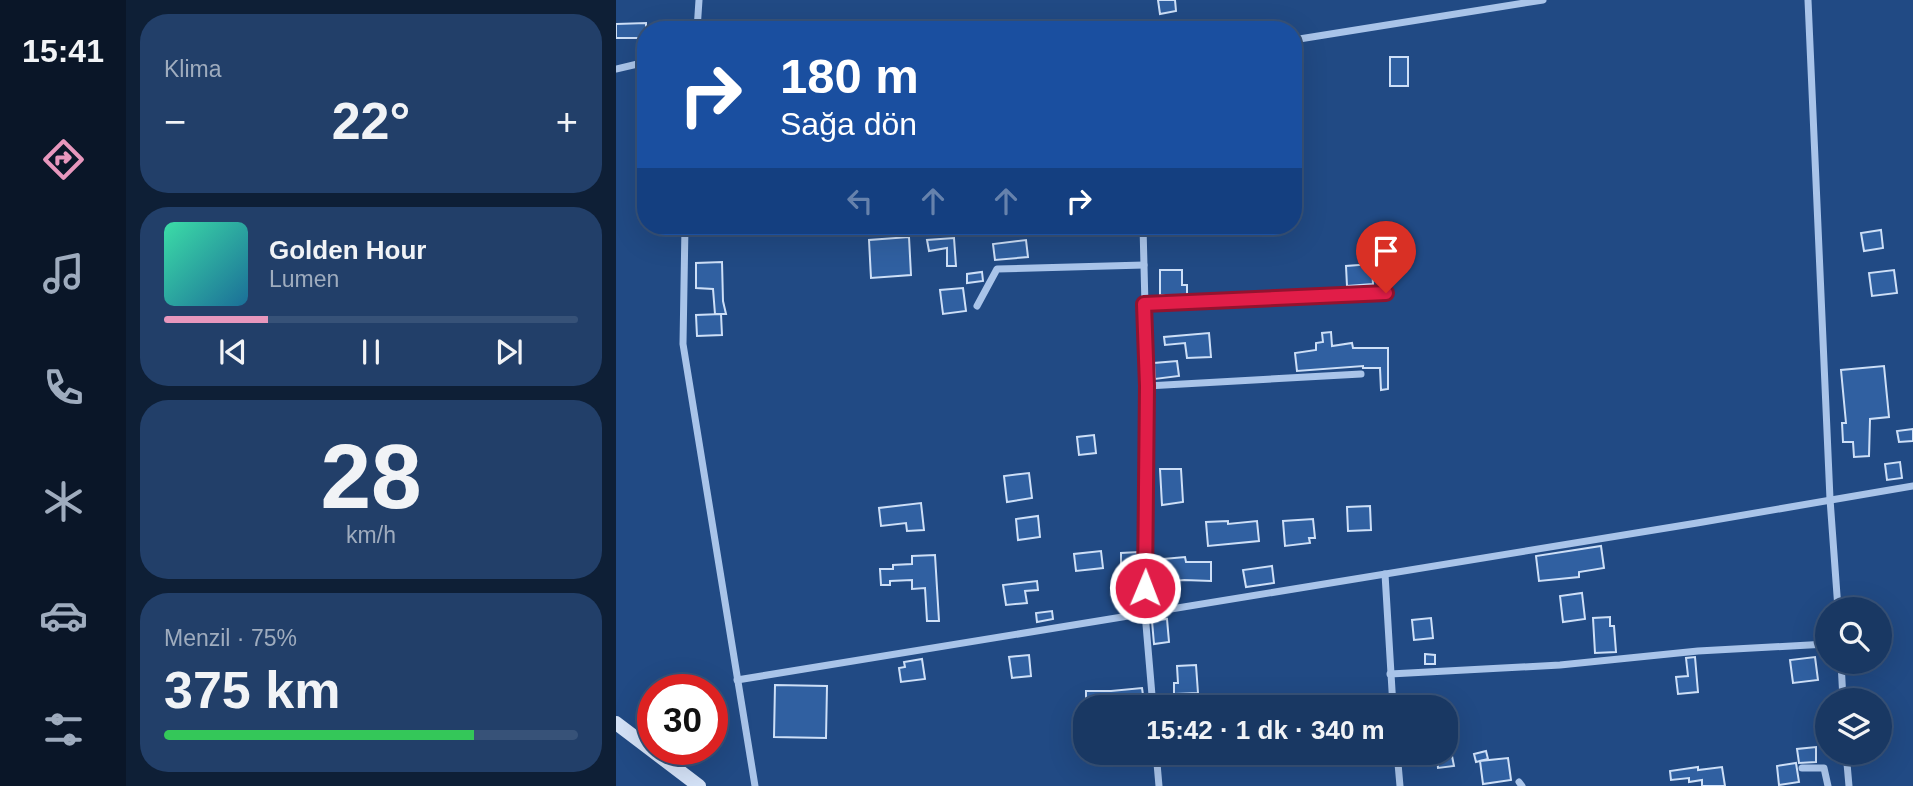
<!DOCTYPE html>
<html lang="tr">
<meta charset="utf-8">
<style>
:root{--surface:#193863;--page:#223f69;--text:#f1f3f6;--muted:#9facbe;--line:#375278;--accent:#e797bd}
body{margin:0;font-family:Helvetica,sans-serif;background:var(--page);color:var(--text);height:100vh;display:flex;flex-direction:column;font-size:26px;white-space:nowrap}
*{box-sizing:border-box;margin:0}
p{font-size:23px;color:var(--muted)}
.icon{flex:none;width:38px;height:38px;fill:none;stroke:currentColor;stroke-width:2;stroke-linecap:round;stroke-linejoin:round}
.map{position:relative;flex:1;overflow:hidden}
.details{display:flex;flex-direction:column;gap:14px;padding:14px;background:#0e1f36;width:490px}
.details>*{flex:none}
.guide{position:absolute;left:21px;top:21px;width:665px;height:214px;border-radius:28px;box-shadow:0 7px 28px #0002,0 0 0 2px var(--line);background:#1a4fa0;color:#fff;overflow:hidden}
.fabs{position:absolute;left:1199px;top:597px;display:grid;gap:14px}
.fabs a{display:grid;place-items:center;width:77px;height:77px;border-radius:50%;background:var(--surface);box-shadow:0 7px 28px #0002,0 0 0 2px var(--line);font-size:35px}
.speed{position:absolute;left:21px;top:674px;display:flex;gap:14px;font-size:35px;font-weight:700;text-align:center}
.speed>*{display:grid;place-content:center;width:91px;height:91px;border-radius:50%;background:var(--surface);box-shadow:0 7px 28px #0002,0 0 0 2px var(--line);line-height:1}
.speed .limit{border:10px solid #d22;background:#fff;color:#111}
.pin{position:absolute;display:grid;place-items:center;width:60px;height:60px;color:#fff;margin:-72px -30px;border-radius:50% 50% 50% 0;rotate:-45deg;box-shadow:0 0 7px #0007}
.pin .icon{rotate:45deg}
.me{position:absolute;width:77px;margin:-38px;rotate:1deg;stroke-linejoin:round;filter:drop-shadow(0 0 5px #0008)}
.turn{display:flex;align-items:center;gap:24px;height:147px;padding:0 28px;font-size:32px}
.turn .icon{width:91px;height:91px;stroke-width:2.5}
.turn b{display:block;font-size:49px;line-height:60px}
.lanes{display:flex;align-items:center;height:66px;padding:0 28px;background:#0003;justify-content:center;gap:35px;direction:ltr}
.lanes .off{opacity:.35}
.big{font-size:52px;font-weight:800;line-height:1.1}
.details .widget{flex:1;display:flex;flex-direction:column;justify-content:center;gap:10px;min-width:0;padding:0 24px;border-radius:28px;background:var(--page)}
.details .dial{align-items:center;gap:0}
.dial b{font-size:91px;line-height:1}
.song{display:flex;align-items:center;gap:21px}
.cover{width:84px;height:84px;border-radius:10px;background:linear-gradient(135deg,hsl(160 70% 55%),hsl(200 70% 35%))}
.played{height:7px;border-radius:4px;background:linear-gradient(90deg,var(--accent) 25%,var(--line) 25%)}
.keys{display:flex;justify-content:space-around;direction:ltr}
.heat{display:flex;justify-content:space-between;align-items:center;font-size:38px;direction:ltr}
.charge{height:10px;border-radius:5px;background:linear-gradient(90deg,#34c759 75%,var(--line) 0)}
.trip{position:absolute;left:457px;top:695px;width:385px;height:70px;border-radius:28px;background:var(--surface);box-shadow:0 7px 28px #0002,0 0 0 2px var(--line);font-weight:800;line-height:70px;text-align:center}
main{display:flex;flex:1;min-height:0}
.tab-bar{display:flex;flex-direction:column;width:126px;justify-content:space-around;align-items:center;background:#0a1628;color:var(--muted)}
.tab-bar .icon{width:49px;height:49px}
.tab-bar .active{color:var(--accent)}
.tab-bar b{font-size:32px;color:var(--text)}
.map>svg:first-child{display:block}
.building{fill:#3060a1;stroke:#cddff7;stroke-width:2}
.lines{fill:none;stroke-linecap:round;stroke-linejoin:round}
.street{stroke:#a9c4e9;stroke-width:7}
.secondary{stroke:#d4e2f7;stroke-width:14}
.route-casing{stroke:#92132f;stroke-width:18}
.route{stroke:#e11d48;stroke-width:12}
</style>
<main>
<nav class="tab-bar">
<b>15:41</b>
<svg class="icon active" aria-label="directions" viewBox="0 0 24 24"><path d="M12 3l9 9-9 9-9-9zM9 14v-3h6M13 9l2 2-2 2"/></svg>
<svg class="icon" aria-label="music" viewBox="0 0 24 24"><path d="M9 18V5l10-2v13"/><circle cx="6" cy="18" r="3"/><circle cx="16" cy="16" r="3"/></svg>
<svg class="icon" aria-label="phone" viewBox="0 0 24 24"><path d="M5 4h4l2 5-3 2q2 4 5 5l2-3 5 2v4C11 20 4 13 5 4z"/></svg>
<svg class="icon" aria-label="climate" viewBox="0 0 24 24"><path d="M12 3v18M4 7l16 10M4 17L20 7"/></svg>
<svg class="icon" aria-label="car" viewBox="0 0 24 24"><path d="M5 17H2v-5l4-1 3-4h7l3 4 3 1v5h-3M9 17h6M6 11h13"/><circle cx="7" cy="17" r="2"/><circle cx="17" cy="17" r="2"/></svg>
<svg class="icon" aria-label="filters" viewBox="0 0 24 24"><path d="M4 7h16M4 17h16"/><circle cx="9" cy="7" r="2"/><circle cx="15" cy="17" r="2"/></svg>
</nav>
<section class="details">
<div class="widget"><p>Klima</p>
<div class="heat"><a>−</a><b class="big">22°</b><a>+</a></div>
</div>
<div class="widget">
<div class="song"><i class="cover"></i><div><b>Golden Hour</b><p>Lumen</p></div></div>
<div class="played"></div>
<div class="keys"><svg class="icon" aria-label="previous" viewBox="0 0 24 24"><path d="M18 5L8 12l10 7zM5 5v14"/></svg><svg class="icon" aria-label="pause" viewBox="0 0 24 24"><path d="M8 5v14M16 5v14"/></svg><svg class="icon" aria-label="next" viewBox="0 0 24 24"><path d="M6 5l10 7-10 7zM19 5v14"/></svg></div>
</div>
<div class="widget dial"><b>28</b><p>km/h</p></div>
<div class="widget"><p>Menzil · 75%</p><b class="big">375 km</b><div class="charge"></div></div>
</section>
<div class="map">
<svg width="1297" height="786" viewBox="0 0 1297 786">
<rect width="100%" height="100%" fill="#214a84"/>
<g class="building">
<polygon points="542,0 559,0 560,11 544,14"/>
<polygon points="30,23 30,38 0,38 0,24"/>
<rect x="774" y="57" width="18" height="29"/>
<polygon points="1265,230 1267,248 1248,251 1245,233"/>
<polygon points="293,237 295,275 255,278 253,240"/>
<polygon points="338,238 340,266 331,266 331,248 313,251 311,240"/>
<polygon points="410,240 412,257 379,260 377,244"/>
<polygon points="106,262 107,301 110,314 99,314 97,289 80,288 80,263"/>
<polygon points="756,264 757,284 731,286 730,266"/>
<polygon points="544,270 566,270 566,285 571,285 571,295 544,295"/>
<polygon points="1278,270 1281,293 1256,296 1253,273"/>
<polygon points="366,272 367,281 351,283 351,274"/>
<polygon points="347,288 350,311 327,314 324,290"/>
<polygon points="105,314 106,335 81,336 80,315"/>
<polygon points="715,332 716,346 736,343 737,348 772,348 772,389 765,390 764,368 747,368 747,366 681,371 679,353 700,350 700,343 707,342 706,333"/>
<polygon points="593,333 595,357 571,358 569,343 549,345 548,337"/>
<polygon points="561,361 563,376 539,379 538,363"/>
<polygon points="1268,366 1273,417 1254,419 1253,456 1238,457 1237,442 1227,442 1226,423 1230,423 1225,370"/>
<polygon points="1297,429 1297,441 1283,442 1281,431"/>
<polygon points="478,435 480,453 463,455 461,437"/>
<polygon points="1284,462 1286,478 1271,480 1269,464"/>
<polygon points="544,469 565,469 567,502 546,505"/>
<polygon points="413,473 416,498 391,502 388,476"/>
<polygon points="305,503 308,530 291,531 290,523 265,526 263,508"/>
<polygon points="754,506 755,530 732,531 731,507"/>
<polygon points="422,516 424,537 402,540 400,519"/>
<polygon points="697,519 699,538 693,538 694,543 669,546 667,521"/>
<polygon points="612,521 612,524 641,521 643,541 592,546 590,522"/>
<polygon points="985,546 988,568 963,572 963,577 923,581 920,556"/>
<polygon points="485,551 487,568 460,571 458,554"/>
<polygon points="523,552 523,571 505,572 505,553"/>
<polygon points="319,555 323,621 311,621 309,588 296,589 296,580 274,581 274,585 265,585 264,569 277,569 277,565 296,564 296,556"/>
<polygon points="569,557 570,562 595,562 595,581 568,580 535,583 536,560"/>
<polygon points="656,566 658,583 630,587 627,570"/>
<polygon points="421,581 422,590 409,591 411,603 390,605 387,585"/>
<polygon points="966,593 969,619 947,622 944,596"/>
<polygon points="436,611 437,619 421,622 420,613"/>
<polygon points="994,617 994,626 998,626 1000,652 979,653 977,618"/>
<polygon points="815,618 817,638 798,640 796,620"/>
<polygon points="551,619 553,642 538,644 536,621"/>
<polygon points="809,654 819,655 819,664 809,664"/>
<polygon points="413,655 415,676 396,678 393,657"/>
<polygon points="1079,657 1082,692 1062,694 1060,677 1072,676 1070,658"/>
<polygon points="1199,657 1202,680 1177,683 1174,660"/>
<polygon points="306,659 309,679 285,682 283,668 289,667 288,662"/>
<polygon points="580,665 582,693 558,694 558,683 562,683 561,666"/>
<polygon points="159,685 211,686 210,738 158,737"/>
<polygon points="526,688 527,695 495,699 496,707 470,707 470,691 495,691"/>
<polygon points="1200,747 1200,762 1183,763 1181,749"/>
<polygon points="870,751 872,759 860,762 858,754"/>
<polygon points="506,752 526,752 527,763 507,765"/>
<polygon points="836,756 838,766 822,768 821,758"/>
<polygon points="892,758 895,780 867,784 864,761"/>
<polygon points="1180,763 1183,782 1163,785 1161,766"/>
<polygon points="1082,767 1082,770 1106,767 1109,786 1086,786 1086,780 1073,782 1073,778 1055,780 1054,771"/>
</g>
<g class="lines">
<g class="street">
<polyline points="1192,0 1214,499 1222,609"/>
<polyline points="81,30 83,0"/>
<polyline points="677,40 927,0"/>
<polyline points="0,69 30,62"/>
<polyline points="69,226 67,344 139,786"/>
<polyline points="527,226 531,386 529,613 537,707"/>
<polyline points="528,304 770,293"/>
<polyline points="361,306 381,269 528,265"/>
<polyline points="531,386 745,374"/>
<polyline points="769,574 777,707"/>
<polyline points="1225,662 1227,700"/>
<polyline points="774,674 944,665 1082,651 1211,644"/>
<polyline points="121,680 1081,523 1297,486"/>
<polyline points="540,752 543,786"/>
<polyline points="781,752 784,786"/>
<polyline points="1230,752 1233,786"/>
<polyline points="1186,768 1208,768 1212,786"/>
<polyline points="903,782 906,786"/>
</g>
<polyline class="secondary" points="0,723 83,786"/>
</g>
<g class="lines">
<defs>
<polyline id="route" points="529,588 531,386 528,304 770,293"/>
</defs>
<use href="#route" class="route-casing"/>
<use href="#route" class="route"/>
</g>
</svg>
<div class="fabs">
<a><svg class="icon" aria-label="search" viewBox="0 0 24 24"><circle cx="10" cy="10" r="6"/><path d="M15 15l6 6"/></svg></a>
<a><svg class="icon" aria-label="layers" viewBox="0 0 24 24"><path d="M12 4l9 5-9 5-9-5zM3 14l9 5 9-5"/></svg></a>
</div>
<div class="speed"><div class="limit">30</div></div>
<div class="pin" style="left:770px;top:293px;background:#d93025"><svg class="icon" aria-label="arrive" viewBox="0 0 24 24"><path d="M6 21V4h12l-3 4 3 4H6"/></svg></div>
<svg class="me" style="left:529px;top:588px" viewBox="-20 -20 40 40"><circle r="17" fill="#e11d48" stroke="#fff" stroke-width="3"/><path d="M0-11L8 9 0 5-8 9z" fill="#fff"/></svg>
<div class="trip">15:42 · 1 dk · 340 m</div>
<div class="guide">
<div class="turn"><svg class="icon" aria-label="right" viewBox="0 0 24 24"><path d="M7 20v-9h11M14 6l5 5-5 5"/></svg><div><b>180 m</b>Sağa dön</div></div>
<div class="lanes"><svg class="icon off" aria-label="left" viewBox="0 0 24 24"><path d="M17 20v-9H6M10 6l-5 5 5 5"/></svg><svg class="icon off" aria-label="ahead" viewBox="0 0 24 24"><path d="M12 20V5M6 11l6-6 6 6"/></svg><svg class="icon off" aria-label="ahead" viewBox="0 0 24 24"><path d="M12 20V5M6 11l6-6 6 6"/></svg><svg class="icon" aria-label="right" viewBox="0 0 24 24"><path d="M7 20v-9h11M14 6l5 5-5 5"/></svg></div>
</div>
</div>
</main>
